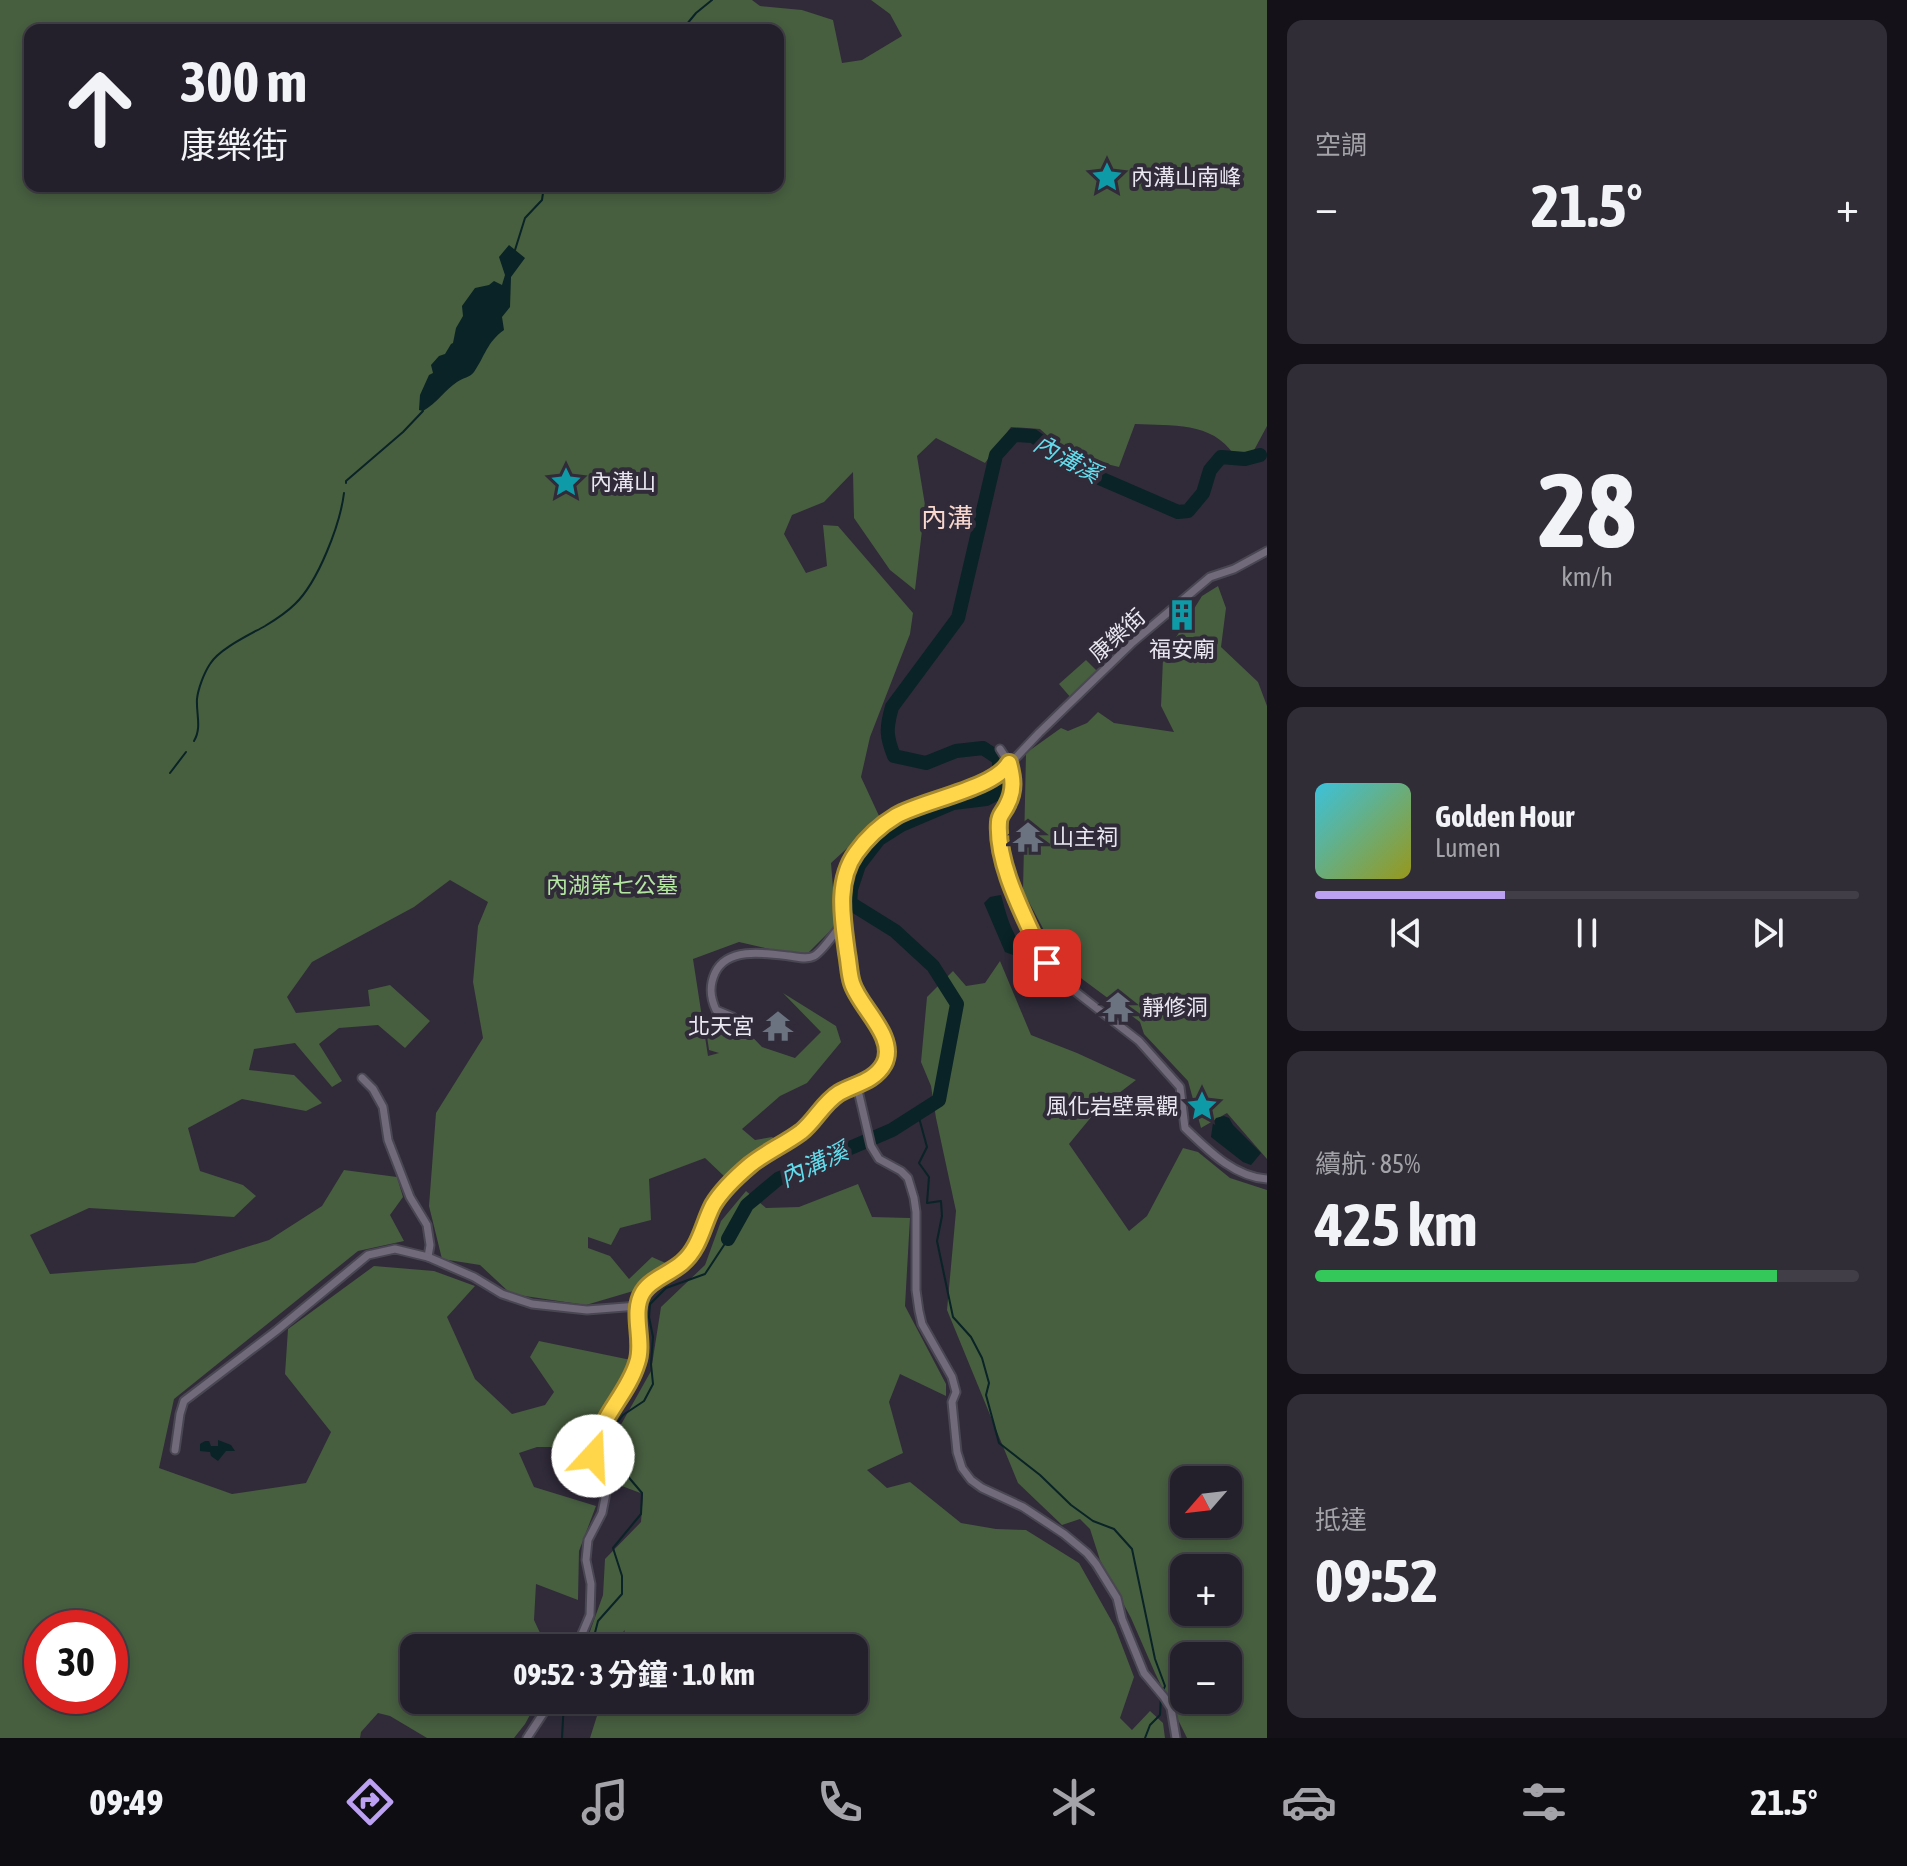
<!DOCTYPE html>
<html lang="zh-TW">
<meta charset="utf-8">
<style>
:root{--surface:#24202b;--page:#302d37;--text:#f1f3f6;--muted:#a3a3a9;--line:#413e47;--accent:#bca0f2}
body{margin:0;font-family:"Asap Condensed","Noto Sans TC",sans-serif;background:var(--page);color:var(--text);height:100vh;display:flex;flex-direction:column;font-size:30px;white-space:nowrap}
*{box-sizing:border-box;margin:0}
p{font-size:26px;color:var(--muted)}
.icon{flex:none;width:44px;height:44px;fill:none;stroke:currentColor;stroke-width:2;stroke-linecap:round;stroke-linejoin:round}
.map{position:relative;flex:1;overflow:hidden}
.details{display:flex;flex-direction:column;gap:20px;padding:20px;background:#141218;width:640px}
.details>*{flex:none}
.top-card{position:absolute;left:24px;top:24px;width:760px;height:168px;border-radius:16px;box-shadow:0 4px 12px #0003,0 0 0 2px var(--line);background:#24202b;color:var(--text);overflow:hidden}
.needle{width:52px;rotate:242deg}
.tools{position:absolute;left:1170px;top:1466px;display:grid;gap:16px}
.tools a{display:grid;place-items:center;width:72px;height:72px;border-radius:16px;background:var(--surface);box-shadow:0 4px 12px #0003,0 0 0 2px var(--line);font-size:40px}
.speed{position:absolute;left:24px;top:1610px;display:flex;gap:16px;font-size:40px;font-weight:700;text-align:center}
.speed>*{display:grid;place-content:center;width:104px;height:104px;border-radius:50%;background:var(--surface);box-shadow:0 4px 12px #0003,0 0 0 2px var(--line);line-height:1}
.speed .limit{border:12px solid #d22;background:#fff;color:#111}
.pin{position:absolute;display:grid;place-items:center;width:68px;height:68px;color:#fff;margin:-34px;border-radius:16px;box-shadow:0 4px 12px #0006}
.me{position:absolute;width:88px;margin:-44px;rotate:20deg;stroke-linejoin:round;filter:drop-shadow(0 0 6px #0008)}
.turn{display:flex;align-items:center;gap:28px;height:168px;padding:0 24px;font-size:36px}
.turn .icon{width:104px;height:104px;stroke-width:2.5}
.turn b{display:block;font-size:56px;line-height:68px}
.big{font-size:60px;font-weight:700;line-height:1.1}
.details .card{flex:1;display:flex;flex-direction:column;justify-content:center;gap:12px;min-width:0;padding:0 28px;border-radius:16px;background:var(--page)}
.details .dial{align-items:center;gap:0}
.dial b{font-size:104px;line-height:1}
.song{display:flex;align-items:center;gap:24px}
.cover{width:96px;height:96px;border-radius:12px;background:linear-gradient(135deg,hsl(190 70% 55%),hsl(60 70% 35%))}
.played{height:8px;border-radius:4px;background:linear-gradient(90deg,var(--accent) 35%,var(--line) 35%)}
.keys{display:flex;justify-content:space-around;direction:ltr}
.heat{display:flex;justify-content:space-between;align-items:center;font-size:44px;direction:ltr}
.charge{height:12px;border-radius:6px;background:linear-gradient(90deg,#34c759 85%,var(--line) 0)}
.trip{position:absolute;left:400px;top:1634px;width:468px;height:80px;border-radius:16px;background:var(--surface);box-shadow:0 4px 12px #0003,0 0 0 2px var(--line);font-weight:700;line-height:80px;text-align:center}
.dock{display:flex;height:128px;justify-content:space-around;align-items:center;background:#0e0d11;color:var(--muted)}
.dock .icon{width:56px;height:56px}
.dock .active{color:var(--accent)}
.dock b{font-size:36px;color:var(--text)}
main{display:flex;flex:1;min-height:0}
.map>svg:first-child{display:block}
.green{fill:#475e3f;fill-rule:evenodd}
.water{fill:#092326}
.lines{fill:none;stroke-linecap:round;stroke-linejoin:round}
.stream{stroke:#092326;stroke-width:2}
.river{stroke:#092326;stroke-width:14}
.street-casing{stroke:#4a4652;stroke-width:11}
.street{stroke:#706a7a;stroke-width:7}
.route-casing{stroke:#a68a30;stroke-width:20}
.route{stroke:#ffd54a;stroke-width:14}
.labels{text-anchor:middle;stroke-width:8;stroke-linejoin:round;paint-order:stroke}
.poi-label{font-size:22px;fill:#eae7f1;stroke:#302a39;text-anchor:start}
.street-label{font-size:22px;fill:#eae7f1;stroke:#302a39}
.park-label{font-size:22px;fill:#b3e7a1;stroke:#302a39}
.water-label{font-size:24px;font-style:italic;fill:#63dbea;stroke:#302a39}
.quarter-label{font-size:26px;fill:#f8d7cd;stroke:#302a39}
</style>
<main>
<div class="map">
<svg width="1267" height="1738" viewBox="0 0 1267 1738">
<rect width="100%" height="100%" fill="#302a39"/>
<g class="green">
<path d="M 0,0 L 752,0 L 760,6 L 802,10 L 833,20 L 842,63 L 862,60 L 902,36 L 890,14 L 871,0 L 1267,0 L 1267,426 L 1252,454 L 1234,455 C 1212,421 1171,426 1135,424 L 1119,467 L 1090,460 L 1059,446 L 1040,429 L 1011,427 L 985,463 L 936,438 L 917,456 L 925,505 L 915,590 L 890,570 L 854,518 L 853,472 L 824,502 L 792,515 L 784,534 L 806,573 L 827,566 L 823,525 L 838,526 L 913,613 L 910,634 L 870,737 L 861,777 L 880,818 L 831,863 L 836,925 L 804,957 L 739,942 L 693,959 L 708,1056 L 719,1053 L 709,1050 L 705,1023 L 712,1012 L 737,1021 L 762,1047 L 795,1058 L 821,1032 L 783,993 L 836,1026 L 841,1042 L 807,1083 L 780,1096 L 742,1129 L 755,1140 L 772,1137 L 777,1141 L 725,1177 L 705,1158 L 649,1179 L 651,1220 L 620,1228 L 611,1245 L 588,1237 L 588,1248 L 610,1256 L 629,1279 L 652,1257 L 670,1265 L 640,1289 L 586,1305 L 511,1294 L 480,1265 L 442,1259 L 429,1206 L 436,1113 L 483,1038 L 473,982 L 478,926 L 488,902 L 450,880 L 414,907 L 312,962 L 287,997 L 296,1013 L 370,1006 L 368,990 L 390,985 L 430,1021 L 405,1048 L 378,1025 L 339,1028 L 319,1044 L 342,1081 L 332,1087 L 295,1043 L 254,1049 L 249,1070 L 294,1075 L 322,1103 L 306,1111 L 242,1099 L 188,1128 L 200,1171 L 243,1185 L 256,1196 L 234,1217 L 89,1208 L 30,1235 L 50,1274 L 195,1263 L 269,1240 L 322,1206 L 344,1170 L 397,1177 L 403,1197 L 390,1215 L 404,1241 L 358,1251 L 174,1399 L 159,1468 L 232,1494 L 306,1483 L 331,1432 L 285,1374 L 288,1329 L 374,1266 L 434,1271 L 475,1286 L 447,1317 L 475,1379 L 512,1414 L 545,1405 L 554,1392 L 530,1357 L 539,1341 L 631,1360 L 609,1411 L 586,1447 L 537,1447 L 519,1453 L 534,1487 L 596,1506 L 579,1551 L 578,1600 L 536,1584 L 534,1620 L 541,1635 L 558,1648 L 414,1648 L 414,1700 L 538,1700 L 525,1724 L 514,1738 L 427,1738 L 390,1716 L 378,1713 L 361,1732 L 360,1738 L 0,1738 ZM 30,30 L 778,30 L 778,186 L 30,186 ZM 42,1628 L 110,1628 L 110,1696 L 42,1696 Z"/>
<polygon points="1218,586 1226,608 1221,647 1258,682 1267,706 1267,1159 1227,1113 1201,1128 1188,1081 1144,1034 1140,1022 1062,964 1023,891 1026,753 1061,728 1068,731 1087,723 1098,712 1114,723 1174,732 1161,706 1163,658 1202,596"/>
<polygon points="1086,660 1098,672 1071,698 1059,684"/>
<path d="M 1000,961 L 1031,1035 L 1077,1053 L 1136,1080 L 1097,1110 L 1069,1144 L 1129,1231 L 1147,1216 L 1183,1148 L 1198,1152 L 1230,1178 L 1267,1190 L 1267,1738 L 1187,1738 L 1155,1673 L 1131,1618 L 1100,1560 L 1090,1529 L 1080,1519 L 1062,1525 L 1018,1483 L 947,1310 L 956,1211 L 936,1118 L 931,1086 L 921,1062 L 927,997 L 953,971 L 966,986 L 985,983 ZM 1184,1480 L 1228,1480 L 1228,1524 L 1184,1524 ZM 1184,1568 L 1228,1568 L 1228,1612 L 1184,1612 ZM 1184,1656 L 1228,1656 L 1228,1700 L 1184,1700 Z"/>
<polygon points="858,1184 872,1217 910,1218 905,1306 946,1384 946,1396 900,1374 889,1402 903,1453 867,1470 887,1488 910,1482 961,1523 996,1529 1026,1530 1079,1563 1115,1627 1134,1677 1120,1718 1132,1730 1150,1711 1163,1723 1165,1738 590,1738 602,1700 854,1700 854,1648 620,1648 625,1630 608,1648 584,1648 603,1595 605,1559 641,1522 643,1494 614,1483 609,1446 651,1371 661,1307 705,1265 721,1221 746,1191 766,1208 799,1207"/>
</g>
<g class="water">
<path d="M 509,245 L 525,258 L 511,277 L 510,307 L 502,317 L 504,330 C 487,342 485,356 474,372 C 469,378 464,377 457,382 C 445,390 437,403 423,411 L 419,410 L 420,395 L 429,375 L 433,373 L 431,365 L 439,356 L 445,354 L 451,344 L 453,343 L 456,328 L 463,316 L 462,306 L 475,288 L 489,285 L 494,281 L 502,285 L 505,275 L 499,257 Z"/>
<path d="M 1001,895 C 1005,909 1011,937 1024,945 L 1022,950 L 1013,955 L 1005,952 L 984,903 L 990,897 Z"/>
<path d="M 1030,963 L 1039,976 L 1039,979 L 1027,976 L 1021,978 L 1013,974 C 1017,964 1021,964 1030,963 Z"/>
<polygon points="1224,1116 1229,1118 1233,1125 1261,1153 1251,1165 1243,1162 1211,1137 1213,1123 1216,1118"/>
<polygon points="218,1440 231,1445 235,1451 226,1451 218,1461 211,1456 210,1452 200,1451 200,1444 205,1441 209,1441 211,1446 218,1446"/>
</g>
<g class="lines">
<g class="stream">
<polyline points="682,30 696,13 712,0"/>
<polyline points="515,250 525,218 542,200 544,186"/>
<polyline points="346,483 346,481 403,432 423,411"/>
<path d="M 194,741 C 202,728 196,713 197,699 C 198,689 204,673 210,664 C 219,649 249,635 265,626 C 275,620 286,613 295,604 C 318,582 340,525 344,493"/>
<polyline points="170,773 186,752"/>
<polyline points="918,1114 927,1147 919,1163 929,1177 927,1203 941,1201 942,1216 937,1241 953,1317 971,1337 982,1358 989,1383 986,1395 999,1443 1040,1475 1071,1505 1093,1521 1114,1529 1132,1549 1155,1659 1165,1686 1163,1691"/>
<polyline points="591,1648 598,1621 622,1594 622,1576 613,1548 641,1514 642,1493 609,1454 606,1438 623,1415 644,1401 653,1384 651,1364 653,1337 649,1317 650,1304 666,1288 705,1274 728,1239"/>
<polyline points="562,1738 564,1700"/>
<polyline points="1145,1738 1150,1725 1160,1715 1161,1696"/>
</g>
<g class="river">
<path d="M 998,758 L 983,748 L 956,751 L 926,763 L 894,756 C 886,736 886,728 892,707 L 958,618 L 996,455 L 1014,435 L 1033,436 L 1081,470 L 1178,512 L 1188,511 L 1203,493 L 1210,470 L 1221,457 L 1245,459 L 1260,455"/>
<polyline points="728,1239 747,1205 778,1179 892,1130 939,1100 957,1004 933,966 895,931 850,903 851,889 859,865 879,839 901,825 953,803 986,799 1003,790 1004,779 999,764"/>
</g>
<defs>
<g id="street">
<path d="M 1000,749 L 1009,763 L 1013,788 L 1007,805 L 999,818 L 1000,842 L 1011,884 L 1041,953 L 1058,978 L 1139,1041 L 1180,1087 L 1185,1128 C 1208,1150 1234,1177 1267,1179"/>
<path d="M 733,1017 L 716,1010 C 710,997 709,986 715,973 C 727,947 765,953 789,956 C 797,957 807,960 814,956 C 823,951 836,931 843,922"/>
<polyline points="362,1078 373,1089 383,1107 388,1140 410,1197 427,1225 430,1245 428,1257"/>
<polyline points="857,1086 871,1146 879,1159 901,1171 908,1178 914,1198 916,1212 916,1290 919,1311 922,1324 952,1377 956,1392 952,1402 957,1452 962,1468 971,1480 982,1488 1023,1507 1064,1534 1087,1553 1096,1564 1117,1598 1122,1619 1144,1673 1164,1697 1171,1708 1176,1738"/>
<polyline points="175,1450 180,1414 184,1401 276,1331 368,1255 395,1249 428,1257 474,1277 502,1294 532,1304 587,1310 638,1306"/>
<polyline points="576,1648 590,1615 591,1584 586,1560 588,1540 602,1513 606,1493 603,1479 593,1456 597,1437 638,1361 638,1306 644,1290 682,1263 696,1247 714,1202 729,1184 749,1166 774,1147 802,1131 825,1104 839,1093 874,1077 885,1063 887,1051 883,1036 852,984 848,957 843,922 842,890 848,869 854,855 882,826 898,815 968,788 986,782 1007,767 1039,733 1133,642 1210,577 1234,569 1267,551"/>
<polyline points="527,1738 552,1700"/>
</g>
</defs>
<use href="#street" class="street-casing"/>
<use href="#street" class="street"/>
</g>
<g class="lines">
<defs>
<path id="route" d="M 593,1456 C 595,1450 595,1444 597,1438 C 606,1412 629,1390 637,1363 C 645,1341 630,1313 643,1292 C 651,1279 671,1273 682,1263 C 700,1248 703,1224 713,1205 C 722,1190 737,1176 750,1165 C 766,1152 785,1144 801,1132 C 815,1121 823,1103 839,1093 C 854,1084 874,1082 884,1064 C 898,1037 859,1007 852,983 C 849,974 849,963 847,953 C 843,921 835,882 856,853 C 866,839 881,825 896,816 C 924,800 994,789 1009,763 C 1013,778 1015,790 1007,805 C 1004,812 999,815 999,822 C 996,864 1024,915 1041,953 L 1047,963"/>
</defs>
<use href="#route" class="route-casing"/>
<use href="#route" class="route"/>
</g>
<defs>
<symbol id="sight-bare" viewBox="-9 -9 18 18"><path d="M0-6L1.8-2.2L6-1.7L2.9 1.2L3.7 5.4L0 3.3L-3.7 5.4L-2.9 1.2L-6-1.7L-1.8-2.2Z" fill="#0f9aa8" stroke="#302a39" stroke-width="2.5" paint-order="stroke"/></symbol>
<symbol id="building-bare" viewBox="-9 -9 18 18"><path d="M-4-6H4V6H1V3H-1V6H-4ZM-2.5-4.3h1.7v1.8h-1.7ZM.8-4.3h1.7v1.8H.8ZM-2.5-1h1.7V.8h-1.7ZM.8-1h1.7V.8H.8Z" fill="#0f9aa8" stroke="#302a39" stroke-width="2.5" paint-order="stroke"/></symbol>
<symbol id="temple-bare" viewBox="-9 -9 18 18"><path d="M0-6L5-2H3V0L6.5 2.5H4V6H1.5V3h-3V6H-4V2.5H-6.5L-3 0V-2H-5Z" fill="#6b7280" stroke="#302a39" stroke-width="2.5" paint-order="stroke"/></symbol>
</defs>
<g fill-rule="evenodd">
<use href="#sight-bare" x="1085" y="155" width="44" height="44"/>
<use href="#sight-bare" x="544" y="460" width="44" height="44"/>
<use href="#building-bare" x="1160" y="593" width="44" height="44"/>
<use href="#temple-bare" x="1006" y="815" width="44" height="44"/>
<use href="#temple-bare" x="1096" y="985" width="44" height="44"/>
<use href="#temple-bare" x="756" y="1004" width="44" height="44"/>
<use href="#sight-bare" x="1180" y="1084" width="44" height="44"/>
</g>
<g class="labels">
<g class="poi-label">
<text x="1131" y="185">內溝山南峰</text>
<text x="590" y="490">內溝山</text>
<text x="1182" y="657" text-anchor="middle">福安廟</text>
<text x="1052" y="845">山主祠</text>
<text x="1142" y="1015">靜修洞</text>
<text x="754" y="1034" text-anchor="end">北天宮</text>
<text x="1178" y="1114" text-anchor="end">風化岩壁景觀</text>
</g>
<g class="street-label">
<text transform="translate(1117 635) rotate(-42)" y="8">康樂街</text>
</g>
<g class="park-label">
<text x="612" y="893">內湖第七公墓</text>
</g>
<g class="water-label">
<text transform="translate(1067 459) rotate(29)" y="8">內溝溪</text>
<text transform="translate(814 1165) rotate(-25)" y="8">內溝溪</text>
</g>
<g class="quarter-label">
<text x="947" y="527">內溝</text>
</g>
</g>
</svg>
<div class="tools">
<a><svg class="needle" viewBox="-14 -14 28 28"><path d="M0-13l5 13h-10z" fill="#e53935"/><path d="M0 13l5-13h-10z" fill="#a3a3a9"/></svg></a>
<a>+</a>
<a>−</a>
</div>
<div class="speed"><div class="limit">30</div></div>
<div class="pin" style="left:1047px;top:963px;background:#d93025"><svg class="icon" aria-label="arrive" viewBox="0 0 24 24"><path d="M6 21V4h12l-3 4 3 4H6"/></svg></div>
<svg class="me" style="left:593px;top:1456px" viewBox="-20 -20 40 40"><circle r="19" fill="#fff"/><path d="M0-13L10 11 0 6-10 11z" fill="#ffd54a"/></svg>
<div class="trip">09:52 · 3 分鐘 · 1.0 km</div>
<div class="top-card">
<div class="turn"><svg class="icon" aria-label="ahead" viewBox="0 0 24 24"><path d="M12 20V5M6 11l6-6 6 6"/></svg><div><b>300 m</b>康樂街</div></div>
</div>
</div>
<section class="details">
<div class="card"><p>空調</p>
<div class="heat"><a>−</a><b class="big">21.5°</b><a>+</a></div>
</div>
<div class="card dial"><b>28</b><p>km/h</p></div>
<div class="card">
<div class="song"><i class="cover"></i><div><b>Golden Hour</b><p>Lumen</p></div></div>
<div class="played"></div>
<div class="keys"><svg class="icon" aria-label="previous" viewBox="0 0 24 24"><path d="M18 5L8 12l10 7zM5 5v14"/></svg><svg class="icon" aria-label="pause" viewBox="0 0 24 24"><path d="M8 5v14M16 5v14"/></svg><svg class="icon" aria-label="next" viewBox="0 0 24 24"><path d="M6 5l10 7-10 7zM19 5v14"/></svg></div>
</div>
<div class="card"><p>續航 · 85%</p><b class="big">425 km</b><div class="charge"></div></div>
<div class="card"><p>抵達</p><b class="big">09:52</b></div>
</section>
</main>
<nav class="dock">
<b>09:49</b>
<svg class="icon active" aria-label="directions" viewBox="0 0 24 24"><path d="M12 3l9 9-9 9-9-9zM9 14v-3h6M13 9l2 2-2 2"/></svg>
<svg class="icon" aria-label="music" viewBox="0 0 24 24"><path d="M9 18V5l10-2v13"/><circle cx="6" cy="18" r="3"/><circle cx="16" cy="16" r="3"/></svg>
<svg class="icon" aria-label="phone" viewBox="0 0 24 24"><path d="M5 4h4l2 5-3 2q2 4 5 5l2-3 5 2v4C11 20 4 13 5 4z"/></svg>
<svg class="icon" aria-label="climate" viewBox="0 0 24 24"><path d="M12 3v18M4 7l16 10M4 17L20 7"/></svg>
<svg class="icon" aria-label="car" viewBox="0 0 24 24"><path d="M5 17H2v-5l4-1 3-4h7l3 4 3 1v5h-3M9 17h6M6 11h13"/><circle cx="7" cy="17" r="2"/><circle cx="17" cy="17" r="2"/></svg>
<svg class="icon" aria-label="filters" viewBox="0 0 24 24"><path d="M4 7h16M4 17h16"/><circle cx="9" cy="7" r="2"/><circle cx="15" cy="17" r="2"/></svg>
<b>21.5°</b>
</nav>
